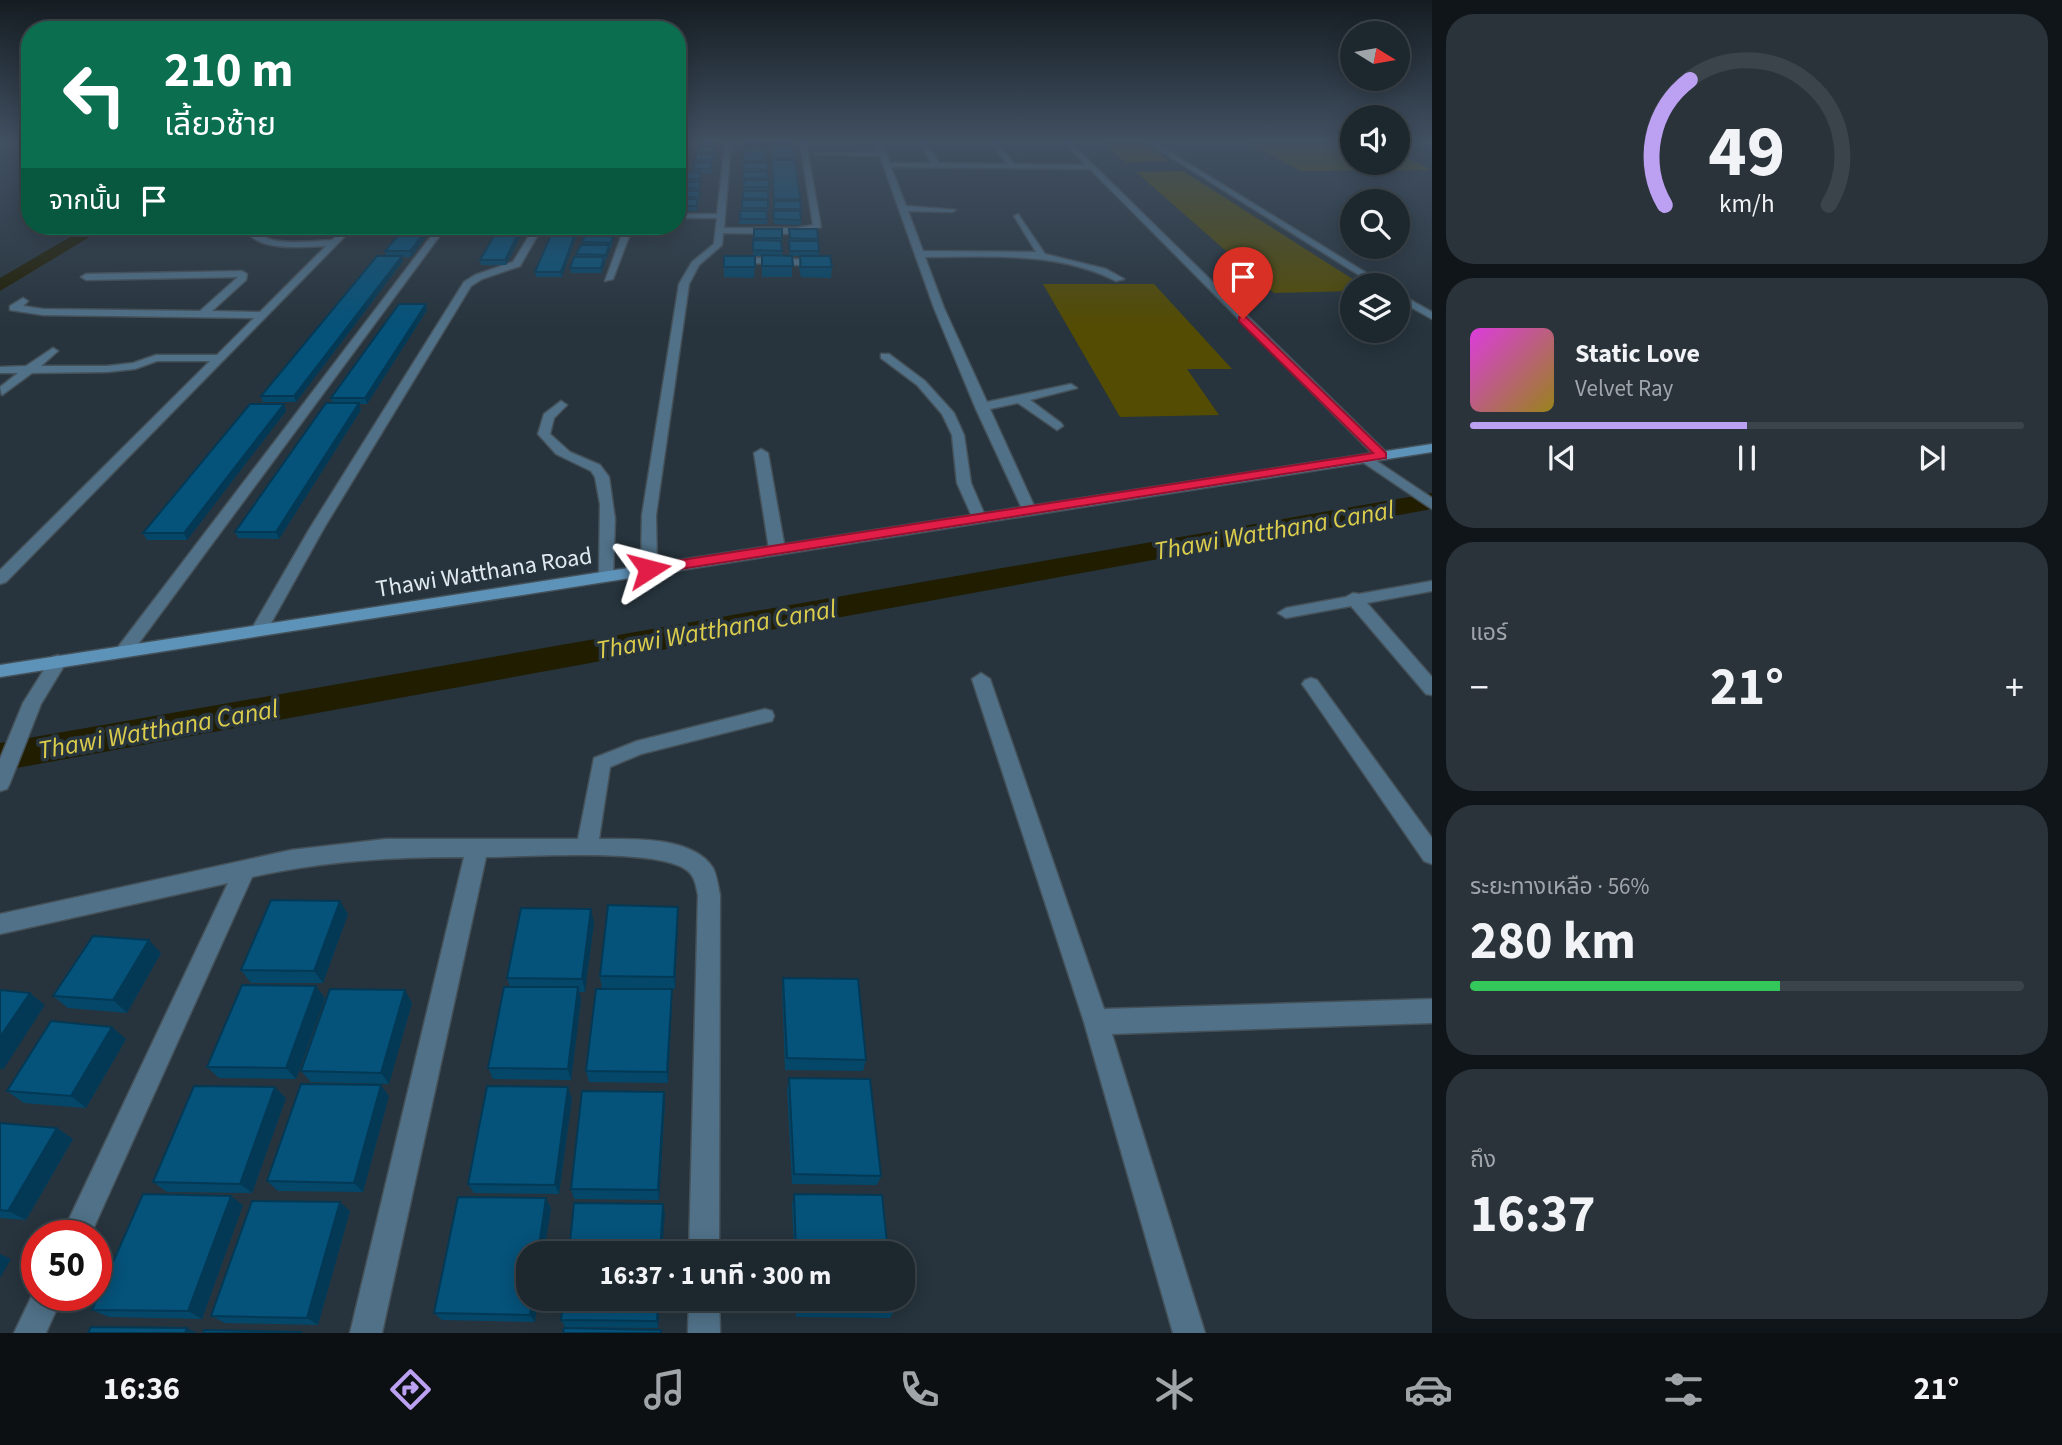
<!DOCTYPE html>
<html lang="th">
<meta charset="utf-8">
<style>
:root{--surface:#1d272e;--page:#2a333a;--text:#f1f3f6;--muted:#a0a5aa;--line:#3b444a;--accent:#bca0f2}
body{margin:0;font-family:"Source Sans 3","Noto Sans Thai",sans-serif;background:var(--page);color:var(--text);height:100vh;display:flex;flex-direction:column;font-size:26px;white-space:nowrap}
*{box-sizing:border-box;margin:0}
p{font-size:23px;color:var(--muted)}
.icon{flex:none;width:38px;height:38px;fill:none;stroke:currentColor;stroke-width:2;stroke-linecap:round;stroke-linejoin:round}
.map{position:relative;flex:1;overflow:hidden}
.details{display:flex;flex-direction:column;gap:14px;padding:14px;background:#101519;width:630px}
.details>*{flex:none}
.guide{position:absolute;left:21px;top:21px;width:665px;height:214px;border-radius:28px;box-shadow:0 4px 18px #0003,0 0 0 2px var(--line);background:#0b6e4f;color:#fff;overflow:hidden}
.needle{width:46px;rotate:101deg}
.fabs{position:absolute;left:1340px;top:21px;display:grid;gap:14px}
.fabs a{display:grid;place-items:center;width:70px;height:70px;border-radius:50%;background:var(--surface);box-shadow:0 4px 18px #0003,0 0 0 2px var(--line);font-size:35px}
.speed{position:absolute;left:21px;top:1220px;display:flex;gap:14px;font-size:35px;font-weight:700;text-align:center}
.speed>*{display:grid;place-content:center;width:91px;height:91px;border-radius:50%;background:var(--surface);box-shadow:0 4px 18px #0003,0 0 0 2px var(--line);line-height:1}
.speed .limit{border:10px solid #d22;background:#fff;color:#111}
.pin{position:absolute;display:grid;place-items:center;width:60px;height:60px;color:#fff;margin:-72px -30px;border-radius:50% 50% 50% 0;rotate:-45deg;box-shadow:0 0 7px #0007}
.pin .icon{rotate:45deg}
.me{position:absolute;width:77px;margin:-38px;rotate:81deg;stroke-linejoin:round;filter:drop-shadow(0 0 5px #0008)}
.turn{display:flex;align-items:center;gap:24px;height:147px;padding:0 28px;font-size:32px}
.turn .icon{width:91px;height:91px;stroke-width:2.5}
.turn b{display:block;font-size:49px;line-height:60px}
.then{display:flex;align-items:center;height:66px;padding:0 28px;background:#0003;gap:14px;font-size:26px}
.big{font-size:52px;font-weight:700;line-height:1.1}
.details .tile{flex:1;display:flex;flex-direction:column;justify-content:center;gap:10px;min-width:0;padding:0 24px;border-radius:28px;background:var(--page)}
.details .dial{align-items:center;gap:0}
.dial svg{height:182px;overflow:visible;fill:none;stroke:var(--line);stroke-width:7;stroke-linecap:round;text-anchor:middle}
.dial text{fill:var(--text);stroke:none}
.song{display:flex;align-items:center;gap:21px}
.cover{width:84px;height:84px;border-radius:10px;background:linear-gradient(135deg,hsl(300 70% 55%),hsl(50 70% 35%))}
.played{height:7px;border-radius:4px;background:linear-gradient(90deg,var(--accent) 50%,var(--line) 50%)}
.keys{display:flex;justify-content:space-around;direction:ltr}
.heat{display:flex;justify-content:space-between;align-items:center;font-size:38px;direction:ltr}
.charge{height:10px;border-radius:5px;background:linear-gradient(90deg,#34c759 56%,var(--line) 0)}
.trip{position:absolute;left:516px;top:1241px;width:399px;height:70px;border-radius:28px;background:var(--surface);box-shadow:0 4px 18px #0003,0 0 0 2px var(--line);font-weight:700;line-height:70px;text-align:center}
.tabs{display:flex;height:112px;justify-content:space-around;align-items:center;background:#0c1012;color:var(--muted)}
.tabs .icon{width:49px;height:49px}
.tabs .selected{color:var(--accent)}
.tabs b{font-size:32px;color:var(--text)}
main{display:flex;flex:1;min-height:0}
.map>svg:first-child{display:block}
.green{fill:#544c02}
.lines{fill:none;stroke-linecap:round;stroke-linejoin:round}
.canal{fill:#201d00;fill-rule:evenodd}
.street-casing{stroke:#455159;stroke-width:3}
.secondary-casing{stroke:#455159;stroke-width:3}
.street{fill:#507188;fill-rule:evenodd}
.secondary{fill:#5e93b9;fill-rule:evenodd}
.wall{fill:#044769}
.shaded-wall{fill:#043955}
.building{fill:#05527a;stroke:#043955;stroke-width:2}
.route{fill:#e11d48;stroke:#92132f;stroke-width:2}
.labels{text-anchor:middle;stroke-width:7;stroke-linejoin:round;paint-order:stroke}
.street-label{font-size:24px;fill:#e0e9ef;stroke:#27343d}
.water-label{font-size:26px;font-style:italic;fill:#dccd4c;stroke:#27343d}
</style>
<main>
<div class="map">
<svg width="1432" height="1333" viewBox="0 0 1432 1333">
<rect width="100%" height="100%" fill="#27343d"/>
<g class="green">
<polygon points="1103,143 1143,143 1169,161 1125,162"/>
<polygon points="1248,143 1353,143 1353,163 1398,163 1398,154 1432,170 1301,171"/>
<polygon points="1183,171 1186,173 1362,285 1353,285 1353,291 1274,293 1136,172"/>
<polygon points="1043,284 1154,284 1232,369 1187,369 1219,415 1120,417"/>
</g>
<g class="lines">
<g class="canal">
<polygon points="89,226 108,226 0,291 0,278"/>
<polygon points="1432,493 1432,509 0,771 0,743"/>
</g>
<defs>
<g id="street">
<polygon points="725,143 731,143 724,228 796,228 813,225 800,143 806,143 821,227 796,234 723,233 722,245 699,265 689,284 656,515 657,569 649,574 641,569 642,515 679,284 692,262 714,244 717,218 677,218 677,214 717,214"/>
<path d="M 876,143 L 882,143 L 890,163 L 931,163 L 920,143 L 926,143 L 939,163 L 1007,164 L 991,143 L 997,143 L 1014,164 L 1086,165 L 1065,143 L 1071,143 L 1389,455 L 1387,458 L 1377,458 L 1090,169 L 891,167 L 906,206 L 956,210 L 952,212 L 908,211 L 923,251 L 1036,252 L 1014,216 L 1018,214 L 1045,254 L 1106,269 L 1124,279 L 1116,281 C 1057,251 989,257 925,257 L 944,308 L 987,402 L 1071,384 L 1077,388 L 1030,400 L 1061,423 L 1063,426 L 1057,430 L 1018,403 L 990,409 L 1036,510 L 1034,513 L 1024,513 L 975,407 L 934,308 L 880,156 L 815,154 L 879,152 Z"/>
<polygon points="1148,143 1155,143 1386,285 1375,285"/>
<path d="M 347,226 L 355,226 L 6,582 L 0,584 L 0,570 L 210,361 L 157,361 L 135,369 L 107,372 L 32,373 L 2,395 L 0,387 L 18,373 L 0,373 L 0,367 L 26,366 L 53,348 L 58,351 L 41,366 L 107,366 L 133,363 L 156,355 L 217,355 L 254,318 L 43,315 L 10,310 L 10,306 L 23,298 L 28,301 L 23,306 L 43,309 L 200,311 L 238,277 L 86,280 L 81,277 L 86,274 L 242,271 L 247,274 L 246,280 L 212,311 L 260,312 L 326,246 C 307,247 253,252 247,229 C 256,229 263,238 273,240 C 292,244 313,241 332,240 Z"/>
<polygon points="439,226 447,226 130,655 118,655 115,651 118,647"/>
<polygon points="535,226 543,226 520,266 482,279 471,286 324,528 265,634 253,634 251,630 310,528 464,282 475,275 513,262"/>
<polygon points="625,226 633,226 613,279 605,281"/>
<polygon points="731,257 822,260 827,263 822,266 728,262"/>
<polygon points="1398,293 1432,312 1432,319 1398,300"/>
<polygon points="881,354 889,354 925,381 954,413 964,435 971,483 986,518 984,521 974,521 957,483 952,435 942,414 917,385 881,358"/>
<polygon points="561,401 567,405 554,418 550,434 570,452 600,465 609,477 615,519 613,578 601,578 599,575 600,504 595,477 591,471 556,454 538,434 544,414"/>
<polygon points="761,449 768,453 785,549 777,554 769,549 754,453"/>
<polygon points="1366,454 1432,498 1432,509 1361,461 1359,458"/>
<polygon points="1432,581 1432,591 1367,603 1432,677 1432,695 1426,694 1351,606 1286,618 1278,613 1286,608 1346,597 1353,593 1359,594"/>
<polygon points="58,655 67,661 41,704 10,783 7,789 0,791 0,759 23,703 52,657"/>
<polygon points="981,673 990,679 1104,1009 1432,999 1432,1023 1112,1034 1205,1333 1173,1333 1084,1022 972,679"/>
<polygon points="1311,678 1317,680 1432,838 1432,864 1424,861 1305,688 1302,684 1305,680"/>
<path d="M 765,709 L 772,711 L 774,716 L 772,721 L 641,754 L 610,767 L 599,839 C 632,839 693,836 713,868 C 717,876 718,886 720,895 L 719,1253 L 689,1253 L 698,895 C 696,886 695,877 688,871 C 660,847 527,857 486,857 L 382,1333 L 350,1333 L 464,857 C 392,857 323,861 252,877 L 90,1236 L 61,1236 L 228,883 L 0,934 L 0,914 L 291,850 L 386,839 L 578,839 L 594,758 L 637,741 Z"/>
<polygon points="37,1285 37,1295 63,1295 46,1333 14,1333"/>
<polygon points="689,1298 719,1298 720,1333 688,1333"/>
</g>
<polygon id="secondary" points="1432,444 1432,452 0,677 0,665"/>
</defs>
<use href="#street" class="street-casing"/>
<use href="#secondary" class="secondary-casing"/>
<use href="#street" class="street"/>
<use href="#secondary" class="secondary"/>
</g>
<g class="wall">
<polygon points="677,143 689,143 688,144 687,144 685,158 677,158 677,163"/>
<polygon points="699,143 715,143 715,157 713,157 711,173 700,173 699,202 697,202 697,211 677,211 682,172 694,173 696,154 698,154"/>
<polygon points="744,143 767,143 766,163 767,163 769,187 767,224 739,224 740,211 742,211 742,200 744,191 744,166 743,166"/>
<polygon points="771,143 795,159 800,199 801,225 774,224 774,201"/>
<polygon points="434,226 411,257 402,257 403,261 296,402 263,402 261,396 386,256 385,251"/>
<polygon points="491,226 484,237 460,237 459,232"/>
<polygon points="500,226 526,226 506,265 481,265 480,260"/>
<polygon points="555,226 580,226 562,277 536,277 535,272"/>
<polygon points="617,226 611,248 609,248 606,260 604,260 605,263 601,273 571,273 570,268 583,245 586,233 586,230"/>
<polygon points="754,229 782,238 782,255 790,256 789,229 818,239 819,256 832,267 831,278 801,277 799,267 800,256 792,256 792,277 762,277 762,256 753,256"/>
<polygon points="755,256 754,278 724,277 724,267"/>
<polygon points="426,304 427,310 367,404 359,404 361,410 279,539 238,538 235,532 333,403 331,398"/>
<polygon points="284,404 286,411 187,540 147,540 143,533"/>
<polygon points="678,907 678,920 675,989 602,989 600,976"/>
<polygon points="348,914 323,983 251,983 241,970"/>
<polygon points="594,922 585,992 579,992 581,1000 571,1080 493,1079 488,1068 510,987 507,978"/>
<polygon points="161,953 127,1013 68,1008 53,996"/>
<polygon points="783,978 866,1060 863,1071 785,1070 782,990"/>
<polygon points="672,989 672,1002 668,1083 589,1082 586,1071"/>
<polygon points="325,998 296,1079 219,1078 207,1067"/>
<polygon points="412,1003 389,1084 311,1082 301,1071"/>
<polygon points="126,1039 86,1108 24,1103 7,1091"/>
<polygon points="789,1078 881,1176 877,1185 792,1184 787,1089"/>
<polygon points="664,1092 665,1103 659,1200 574,1199 571,1189"/>
<polygon points="389,1096 363,1192 278,1191 267,1181"/>
<polygon points="286,1098 252,1193 167,1192 153,1182"/>
<polygon points="572,1098 559,1194 474,1193 468,1184"/>
<polygon points="0,1123 57,1128 73,1139 26,1220 0,1218"/>
<polygon points="794,1194 888,1253 794,1253 792,1204"/>
<polygon points="243,1205 202,1319 109,1317 92,1310"/>
<polygon points="551,1208 544,1253 528,1253 535,1322 442,1320 434,1313"/>
<polygon points="350,1211 318,1325 225,1323 211,1316"/>
<polygon points="660,1298 658,1328 565,1327 561,1320"/>
<polygon points="796,1298 893,1298 894,1311 890,1318 796,1317"/>
</g>
<g class="shaded-wall">
<polygon points="429,226 434,226 411,257 410,251"/>
<polygon points="487,226 491,226 484,237 483,232"/>
<polygon points="522,226 526,226 506,265 505,260"/>
<polygon points="578,226 580,226 562,277 561,272"/>
<polygon points="615,226 617,226 611,248 611,243"/>
<polygon points="609,245 610,250 606,260 606,255"/>
<polygon points="402,256 403,261 296,402 294,396"/>
<polygon points="604,257 605,263 601,273 601,268"/>
<polygon points="426,304 427,310 367,404 365,398"/>
<polygon points="359,403 361,410 279,539 276,532"/>
<polygon points="284,404 286,411 187,540 184,533"/>
<polygon points="340,901 348,914 323,983 314,971"/>
<polygon points="678,907 678,920 675,989 674,977"/>
<polygon points="591,909 594,922 585,992 582,979"/>
<polygon points="149,940 161,953 127,1013 113,1000"/>
<polygon points="316,986 325,998 296,1079 286,1068"/>
<polygon points="578,987 581,1000 571,1080 568,1069"/>
<polygon points="672,989 672,1002 668,1083 667,1072"/>
<polygon points="405,990 412,1003 389,1084 381,1073"/>
<polygon points="30,993 45,1005 3,1070 0,1068 0,1037"/>
<polygon points="112,1027 126,1039 86,1108 71,1096"/>
<polygon points="381,1085 389,1096 363,1192 354,1183"/>
<polygon points="275,1087 286,1098 252,1193 240,1184"/>
<polygon points="568,1087 572,1098 559,1194 555,1185"/>
<polygon points="664,1092 665,1103 659,1200 658,1190"/>
<polygon points="57,1128 73,1139 26,1220 8,1211"/>
<polygon points="231,1196 243,1205 202,1319 188,1311"/>
<polygon points="546,1198 551,1208 544,1253 538,1253"/>
<polygon points="340,1202 350,1211 318,1325 307,1318"/>
<polygon points="663,1204 665,1213 662,1253 660,1253"/>
<polygon points="0,1254 11,1259 0,1278"/>
<polygon points="532,1298 538,1298 535,1322 530,1315"/>
<polygon points="658,1298 660,1298 658,1328 657,1321"/>
<polygon points="187,1328 197,1333 185,1333"/>
</g>
<g class="building">
<polygon points="677,143 687,143 685,154 677,154"/>
<rect x="699" y="143" width="16" height="2"/>
<rect x="744" y="143" width="22" height="3"/>
<polygon points="771,143 793,143 795,159 772,159"/>
<polygon points="699,147 715,147 715,152 698,152"/>
<polygon points="745,148 767,149 766,161 743,161"/>
<rect x="696" y="154" width="17" height="6"/>
<polygon points="772,160 795,160 800,199 774,199"/>
<polygon points="694,163 712,163 711,169 694,169"/>
<polygon points="744,163 767,163 768,170 744,169"/>
<polygon points="682,172 700,173 699,179 681,179"/>
<polygon points="743,172 767,172 768,179 743,178"/>
<rect x="744" y="180" width="25" height="7"/>
<polygon points="681,182 700,182 699,188 680,188"/>
<polygon points="680,190 699,191 699,197 680,197"/>
<polygon points="743,191 768,191 768,199 743,198"/>
<polygon points="678,199 697,199 697,206 677,206"/>
<rect x="742" y="200" width="26" height="8"/>
<polygon points="774,201 800,201 801,209 774,209"/>
<polygon points="740,211 766,211 767,219 740,219"/>
<polygon points="773,211 800,211 801,220 774,219"/>
<polygon points="406,226 429,226 410,251 385,251"/>
<polygon points="463,226 487,226 483,232 459,232"/>
<polygon points="500,226 522,226 505,260 480,260"/>
<polygon points="555,226 578,226 561,272 535,272"/>
<polygon points="587,226 615,226 614,230 586,230"/>
<rect x="754" y="229" width="28" height="9"/>
<polygon points="789,229 817,229 818,239 790,238"/>
<polygon points="586,233 614,233 611,243 582,242"/>
<polygon points="753,240 781,241 782,251 753,250"/>
<polygon points="789,241 818,241 819,251 790,251"/>
<polygon points="581,245 609,245 606,255 576,254"/>
<polygon points="762,255 792,256 793,266 762,266"/>
<polygon points="377,256 402,256 294,396 261,396"/>
<rect x="724" y="256" width="31" height="11"/>
<polygon points="800,256 830,256 832,267 801,267"/>
<polygon points="574,257 604,257 601,268 570,268"/>
<polygon points="399,304 426,304 365,398 331,398"/>
<polygon points="326,403 359,403 276,532 235,532"/>
<polygon points="250,404 284,404 184,533 143,533"/>
<polygon points="271,900 340,901 314,971 241,970"/>
<polygon points="608,905 678,907 674,977 600,976"/>
<polygon points="521,908 591,909 582,979 507,978"/>
<polygon points="93,936 149,940 113,1000 53,996"/>
<polygon points="783,978 858,979 866,1060 787,1058"/>
<polygon points="242,985 316,986 286,1068 207,1067"/>
<polygon points="504,987 578,987 568,1069 488,1068"/>
<polygon points="330,989 405,990 381,1073 301,1071"/>
<polygon points="596,989 672,989 667,1072 586,1071"/>
<polygon points="0,990 30,993 0,1037"/>
<polygon points="51,1021 112,1027 71,1096 7,1091"/>
<polygon points="789,1078 870,1079 881,1176 794,1174"/>
<polygon points="301,1084 381,1085 354,1183 267,1181"/>
<polygon points="194,1086 275,1087 240,1184 153,1182"/>
<polygon points="487,1086 568,1087 555,1185 468,1184"/>
<polygon points="582,1091 664,1092 658,1190 571,1189"/>
<polygon points="0,1123 57,1128 8,1211 0,1210"/>
<polygon points="143,1194 231,1196 188,1311 92,1310"/>
<polygon points="794,1194 882,1195 888,1253 796,1253"/>
<polygon points="458,1197 546,1198 538,1253 528,1253 528,1298 532,1298 530,1315 434,1313"/>
<polygon points="252,1201 340,1202 307,1318 211,1316"/>
<polygon points="574,1203 663,1204 660,1253 569,1253"/>
<polygon points="564,1298 658,1298 657,1321 561,1320"/>
<polygon points="798,1298 893,1298 894,1311 799,1310"/>
<polygon points="91,1327 187,1328 185,1333 88,1333"/>
<polygon points="564,1328 661,1330 661,1333 563,1333"/>
<polygon points="204,1330 301,1332 300,1333 203,1333"/>
</g>
<linearGradient id="sky" x2="0" y2="1"><stop stop-color="#151d22"/><stop offset="0.43" stop-color="#415062"/><stop offset="1" stop-color="#415062" stop-opacity="0"/></linearGradient>
<rect width="1432" height="329" fill="url(#sky)"/>
<polygon class="route" points="1239,317 1246,317 1386,453 1386,458 649,574 642,569 649,565 1373,453 1239,321"/>
<g class="labels">
<g class="street-label">
<text transform="translate(484 572) rotate(-9)" y="8">Thawi Watthana Road</text>
</g>
<g class="water-label">
<text transform="translate(1274 530) rotate(-10)" y="9">Thawi Watthana Canal</text>
<text transform="translate(716 629) rotate(-10)" y="9">Thawi Watthana Canal</text>
<text transform="translate(158 729) rotate(-10)" y="9">Thawi Watthana Canal</text>
</g>
</g>
</svg>
<div class="fabs">
<a><svg class="needle" viewBox="-14 -14 28 28"><path d="M0-13l5 13h-10z" fill="#e53935"/><path d="M0 13l5-13h-10z" fill="#a0a5aa"/></svg></a>
<a><svg class="icon" aria-label="sound" viewBox="0 0 24 24"><path d="M4 9h4l5-4v14l-5-4H4zM17 9q2 3 0 6"/></svg></a>
<a><svg class="icon" aria-label="search" viewBox="0 0 24 24"><circle cx="10" cy="10" r="6"/><path d="M15 15l6 6"/></svg></a>
<a><svg class="icon" aria-label="layers" viewBox="0 0 24 24"><path d="M12 4l9 5-9 5-9-5zM3 14l9 5 9-5"/></svg></a>
</div>
<div class="speed"><div class="limit">50</div></div>
<div class="pin" style="left:1243px;top:319px;background:#d93025"><svg class="icon" aria-label="arrive" viewBox="0 0 24 24"><path d="M6 21V4h12l-3 4 3 4H6"/></svg></div>
<svg class="me" style="left:649px;top:569px" viewBox="-20 -20 40 40"><path d="M0-17L14 15 0 8-14 15z" fill="#e11d48" stroke="#fff" stroke-width="4"/></svg>
<div class="trip">16:37 · 1 นาที · 300 m</div>
<div class="guide">
<div class="turn"><svg class="icon" aria-label="left" viewBox="0 0 24 24"><path d="M17 20v-9H6M10 6l-5 5 5 5"/></svg><div><b>210 m</b>เลี้ยวซ้าย</div></div>
<div class="then">จากนั้น<svg class="icon" aria-label="arrive" viewBox="0 0 24 24"><path d="M6 21V4h12l-3 4 3 4H6"/></svg></div>
</div>
</div>
<section class="details">
<div class="tile dial"><svg viewBox="0 0 100 80">
<path d="M14 69A42 42 0 1 1 86 69"/>
<path d="M14 69A42 42 0 0 1 25 14" stroke="#bca0f2"/>
<text x="50" y="56" font-size="32" font-weight="700">49</text>
<text x="50" y="72" font-size="11">km/h</text>
</svg></div>
<div class="tile">
<div class="song"><i class="cover"></i><div><b>Static Love</b><p>Velvet Ray</p></div></div>
<div class="played"></div>
<div class="keys"><svg class="icon" aria-label="previous" viewBox="0 0 24 24"><path d="M18 5L8 12l10 7zM5 5v14"/></svg><svg class="icon" aria-label="pause" viewBox="0 0 24 24"><path d="M8 5v14M16 5v14"/></svg><svg class="icon" aria-label="next" viewBox="0 0 24 24"><path d="M6 5l10 7-10 7zM19 5v14"/></svg></div>
</div>
<div class="tile"><p>แอร์</p>
<div class="heat"><a>−</a><b class="big">21°</b><a>+</a></div>
</div>
<div class="tile"><p>ระยะทางเหลือ · 56%</p><b class="big">280 km</b><div class="charge"></div></div>
<div class="tile"><p>ถึง</p><b class="big">16:37</b></div>
</section>
</main>
<nav class="tabs">
<b>16:36</b>
<svg class="icon selected" aria-label="directions" viewBox="0 0 24 24"><path d="M12 3l9 9-9 9-9-9zM9 14v-3h6M13 9l2 2-2 2"/></svg>
<svg class="icon" aria-label="music" viewBox="0 0 24 24"><path d="M9 18V5l10-2v13"/><circle cx="6" cy="18" r="3"/><circle cx="16" cy="16" r="3"/></svg>
<svg class="icon" aria-label="phone" viewBox="0 0 24 24"><path d="M5 4h4l2 5-3 2q2 4 5 5l2-3 5 2v4C11 20 4 13 5 4z"/></svg>
<svg class="icon" aria-label="climate" viewBox="0 0 24 24"><path d="M12 3v18M4 7l16 10M4 17L20 7"/></svg>
<svg class="icon" aria-label="car" viewBox="0 0 24 24"><path d="M5 17H2v-5l4-1 3-4h7l3 4 3 1v5h-3M9 17h6M6 11h13"/><circle cx="7" cy="17" r="2"/><circle cx="17" cy="17" r="2"/></svg>
<svg class="icon" aria-label="filters" viewBox="0 0 24 24"><path d="M4 7h16M4 17h16"/><circle cx="9" cy="7" r="2"/><circle cx="15" cy="17" r="2"/></svg>
<b>21°</b>
</nav>
